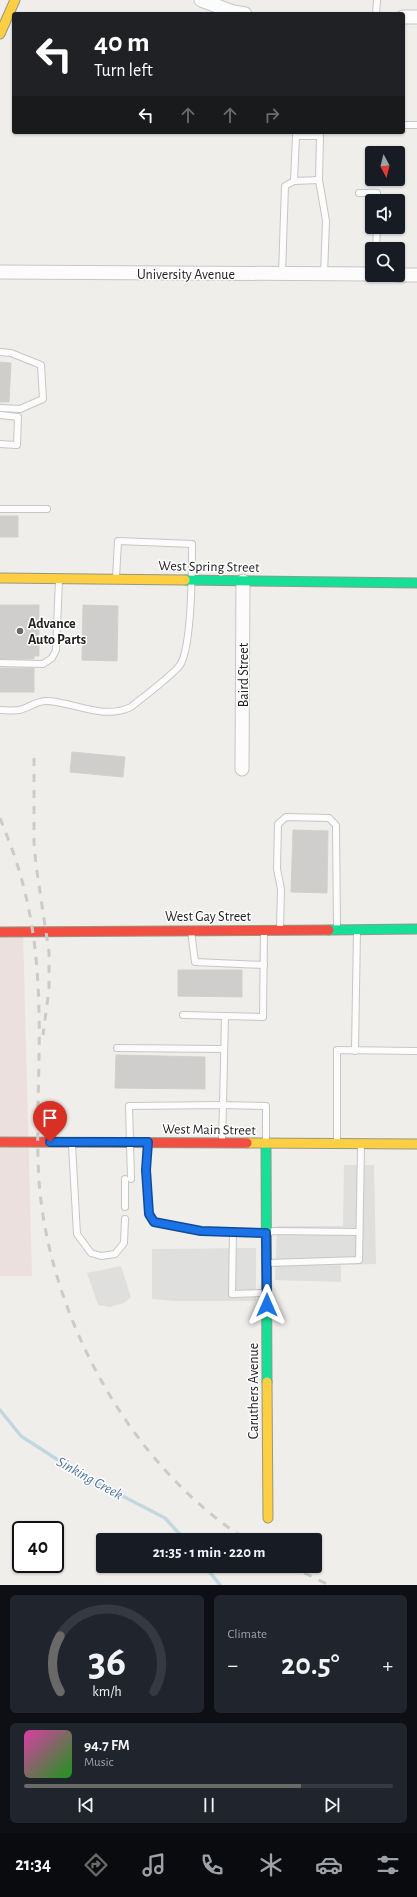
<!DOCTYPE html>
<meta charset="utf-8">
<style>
:root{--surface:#171b24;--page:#20242c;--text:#f1f3f6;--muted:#9ea1a6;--line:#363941;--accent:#696968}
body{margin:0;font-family:"Alegreya Sans",sans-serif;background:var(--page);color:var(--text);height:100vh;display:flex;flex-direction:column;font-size:15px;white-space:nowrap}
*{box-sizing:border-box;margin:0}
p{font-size:13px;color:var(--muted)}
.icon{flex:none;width:22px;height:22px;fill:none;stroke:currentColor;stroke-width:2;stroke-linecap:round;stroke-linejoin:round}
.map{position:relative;height:1585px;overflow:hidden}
.details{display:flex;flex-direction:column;gap:10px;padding:10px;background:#0d0f14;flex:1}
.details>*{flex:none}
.top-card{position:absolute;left:12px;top:12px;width:393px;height:122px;border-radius:4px;box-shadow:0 1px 3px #0004;background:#202124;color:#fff;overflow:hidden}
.needle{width:26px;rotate:173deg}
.fabs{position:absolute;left:365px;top:146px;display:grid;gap:8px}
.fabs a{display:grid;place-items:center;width:40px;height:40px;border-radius:4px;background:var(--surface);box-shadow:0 1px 3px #0004;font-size:20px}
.speed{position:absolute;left:12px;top:1521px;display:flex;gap:8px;font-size:20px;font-weight:700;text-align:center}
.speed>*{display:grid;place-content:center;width:52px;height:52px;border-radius:50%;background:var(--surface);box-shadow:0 1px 3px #0004;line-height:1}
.speed .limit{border:2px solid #111;border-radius:6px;background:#fff;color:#111}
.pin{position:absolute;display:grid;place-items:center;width:34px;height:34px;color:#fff;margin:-41px -17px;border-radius:50% 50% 50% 0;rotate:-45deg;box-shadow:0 0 4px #0007}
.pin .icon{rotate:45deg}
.me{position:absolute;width:44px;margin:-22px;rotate:0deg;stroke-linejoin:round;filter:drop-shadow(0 0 3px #0008)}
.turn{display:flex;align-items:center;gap:14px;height:84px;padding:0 16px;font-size:18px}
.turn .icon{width:52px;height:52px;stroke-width:2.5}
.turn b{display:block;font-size:28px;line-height:34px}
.lanes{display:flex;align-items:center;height:38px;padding:0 16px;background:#0003;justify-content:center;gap:20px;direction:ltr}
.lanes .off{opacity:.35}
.big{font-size:30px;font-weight:600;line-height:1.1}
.details .widget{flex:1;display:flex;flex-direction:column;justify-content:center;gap:6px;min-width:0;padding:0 14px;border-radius:6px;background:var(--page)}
.details .dial{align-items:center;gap:0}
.dial svg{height:104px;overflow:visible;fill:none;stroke:var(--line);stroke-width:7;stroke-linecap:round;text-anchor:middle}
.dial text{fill:var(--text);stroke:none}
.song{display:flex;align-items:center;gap:12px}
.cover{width:48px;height:48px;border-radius:6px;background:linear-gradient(135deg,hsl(320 70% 55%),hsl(120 70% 35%))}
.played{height:4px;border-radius:2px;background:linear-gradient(90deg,var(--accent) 75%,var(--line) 75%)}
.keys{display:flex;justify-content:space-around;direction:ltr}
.heat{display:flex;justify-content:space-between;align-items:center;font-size:22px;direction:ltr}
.details .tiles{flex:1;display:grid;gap:10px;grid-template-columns:1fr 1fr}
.widget:last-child{grid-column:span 2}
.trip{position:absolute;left:96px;top:1533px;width:226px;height:40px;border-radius:4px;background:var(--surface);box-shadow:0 1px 3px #0004;font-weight:600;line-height:40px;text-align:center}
.dock{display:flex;height:64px;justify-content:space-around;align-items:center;background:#090b0e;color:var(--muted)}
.dock .icon{width:28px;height:28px}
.dock .on{color:var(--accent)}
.dock b{font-size:18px;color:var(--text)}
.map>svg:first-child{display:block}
.commercial{fill:#ece0de}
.parking{fill:#dfdfde}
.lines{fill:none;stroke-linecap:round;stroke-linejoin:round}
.stream{stroke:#c1d8e0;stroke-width:3.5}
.building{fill:#d0cecc;stroke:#d2d0cc}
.lane-casing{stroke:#c6c6c4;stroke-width:8}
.street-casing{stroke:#c6c6c4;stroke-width:15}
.fast-casing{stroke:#959883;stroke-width:11}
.slow-casing{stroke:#959883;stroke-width:11}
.jam-casing{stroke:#959883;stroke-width:11}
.lane{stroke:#fdfcfc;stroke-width:6}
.street{stroke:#fdfcfc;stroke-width:13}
.fast{stroke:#16e098;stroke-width:9}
.slow{stroke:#ffcf43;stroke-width:9}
.jam{stroke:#f24e42;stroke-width:9}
.rail{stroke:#cbcbcb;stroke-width:3;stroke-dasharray:8 8;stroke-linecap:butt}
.route-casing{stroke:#114b97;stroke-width:10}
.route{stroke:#1a73e8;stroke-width:7}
.poi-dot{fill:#696968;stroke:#fff;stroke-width:1.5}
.labels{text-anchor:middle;stroke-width:3;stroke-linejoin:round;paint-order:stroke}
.street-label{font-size:14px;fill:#212121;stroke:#fff}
.poi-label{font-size:14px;font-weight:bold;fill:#212121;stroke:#fff;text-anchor:start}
.water-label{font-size:15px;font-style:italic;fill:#5175a3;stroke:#fff}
</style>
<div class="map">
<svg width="417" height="1585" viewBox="0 0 417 1585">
<rect width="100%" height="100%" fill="#efeeeb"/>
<polygon class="commercial" points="23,931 32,1276 0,1276 0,932"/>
<g class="parking">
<polygon points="344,1165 374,1165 376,1264 341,1265 341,1282 275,1280 277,1226 343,1226"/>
<polygon points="256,1248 256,1301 174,1301 152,1299 152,1249"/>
<polygon points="121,1266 131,1297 124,1303 110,1307 98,1305 87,1273"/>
</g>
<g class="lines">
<g class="stream">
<polyline points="0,1410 21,1436 78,1473 165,1518 185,1540"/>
<polyline points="205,1566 220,1585"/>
</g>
</g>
<g class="building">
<polygon points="0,362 11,363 9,402 0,402"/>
<rect x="0" y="516" width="18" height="21"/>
<polygon points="0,605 39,605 39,656 34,656 34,659 0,659"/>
<polygon points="83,605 118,606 117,661 82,660"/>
<rect x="0" y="668" width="34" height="24"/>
<polygon points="72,752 125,757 123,777 70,772"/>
<polygon points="293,830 328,831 327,893 291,892"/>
<polygon points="178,970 242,970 242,997 178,996"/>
<polygon points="116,1055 205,1057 205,1089 115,1088"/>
</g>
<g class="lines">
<defs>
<g id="lane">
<polyline points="376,14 377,0"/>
<polyline points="403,125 417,125"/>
<polyline points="294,181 296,136 320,136 319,180 326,221 324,274"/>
<polyline points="359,193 377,193 377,201"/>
<polyline points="376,249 377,227"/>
<polyline points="282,274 285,186 294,181 319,180"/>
<polyline points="0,352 11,353 41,365 43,399 20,409 0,408"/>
<polyline points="0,415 18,417 17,445 0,444"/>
<polyline points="0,509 47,509"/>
<polyline points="0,663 43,664 52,658 56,650 59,580"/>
<path d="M 0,710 C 6,710 13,711 19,710 C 29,708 37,700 48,701 C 76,703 104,720 131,707 C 143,697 172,676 180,665 C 192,647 192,568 192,544 L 118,541 L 116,578"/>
<polyline points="280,928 281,889 277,869 278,824 286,817 329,818 336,825 337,928"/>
<polyline points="191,931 195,962 264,965"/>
<polyline points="264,931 263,1017 225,1016 223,1105 266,1106 266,1140"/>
<polyline points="183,1015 225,1016"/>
<polyline points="117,1048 223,1049"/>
<polyline points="355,1051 357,930"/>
<polyline points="337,1141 337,1050 417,1051"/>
<polyline points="72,1145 77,1234 91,1253 101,1256 115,1254 124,1243 125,1219"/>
<polyline points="148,1146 146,1170 149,1214 154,1222 201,1231 266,1233 274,1231 359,1232"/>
<polyline points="125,1179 125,1207"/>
<polyline points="131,1179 129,1106 223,1105 222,1141"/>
<polyline points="233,1232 232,1294 265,1293"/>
<polyline points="269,1263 359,1260 361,1146"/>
</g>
<g id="street">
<polyline points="201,0 233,12 245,14"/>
<polyline points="403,17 417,17"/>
<polyline points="0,272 372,274"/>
<polyline points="398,275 417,275"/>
<polyline points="242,769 243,581"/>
</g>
<g id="fast">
<polyline points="185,580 417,583"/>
<polyline points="329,930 417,929"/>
<polyline points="266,1144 267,1382"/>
</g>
<g id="slow">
<polyline points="0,34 15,0"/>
<polyline points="0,578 185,580"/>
<polyline points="247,1143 417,1144"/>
<polyline points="267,1382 268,1518"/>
</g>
<g id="jam">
<polyline points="0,932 329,930"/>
<polyline points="0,1142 247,1143"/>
</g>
</defs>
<use href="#lane" class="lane-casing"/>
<use href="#street" class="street-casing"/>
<use href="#fast" class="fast-casing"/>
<use href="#slow" class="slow-casing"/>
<use href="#jam" class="jam-casing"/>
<use href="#lane" class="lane"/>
<use href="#street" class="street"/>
<use href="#fast" class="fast"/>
<use href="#slow" class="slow"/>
<use href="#jam" class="jam"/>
<g class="rail">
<polyline points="34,758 34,843 36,865 49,952 49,989 43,1035"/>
<path d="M 0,818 C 6,834 13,850 18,867 C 30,905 36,946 38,985 C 42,1050 35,1116 39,1181 C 49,1317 131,1467 247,1540"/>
<polyline points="290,1566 329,1585"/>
</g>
</g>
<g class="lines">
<defs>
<polyline id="route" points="50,1142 148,1142 146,1170 149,1214 154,1222 201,1231 266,1233 267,1305"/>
</defs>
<use href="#route" class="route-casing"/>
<use href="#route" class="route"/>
</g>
<circle class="poi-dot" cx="20" cy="631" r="4"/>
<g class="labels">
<g class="street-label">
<text x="186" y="279">University Avenue</text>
<text transform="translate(209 566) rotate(1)" y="5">West Spring Street</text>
<text transform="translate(243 675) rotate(-90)" y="5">Baird Street</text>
<text x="208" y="921">West Gay Street</text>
<text transform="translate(209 1129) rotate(1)" y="5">West Main Street</text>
<text transform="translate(253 1391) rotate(-90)" y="5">Caruthers Avenue</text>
</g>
<g class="poi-label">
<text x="28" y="628">Advance<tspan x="28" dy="16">Auto Parts</tspan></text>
</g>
<g class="water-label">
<text transform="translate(90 1478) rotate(29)" y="5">Sinking Creek</text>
</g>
</g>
</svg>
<div class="fabs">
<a><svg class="needle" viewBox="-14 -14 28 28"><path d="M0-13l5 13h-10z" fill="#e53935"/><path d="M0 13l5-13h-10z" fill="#9ea1a6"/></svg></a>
<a><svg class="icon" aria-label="sound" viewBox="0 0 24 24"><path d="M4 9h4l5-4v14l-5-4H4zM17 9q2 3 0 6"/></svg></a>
<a><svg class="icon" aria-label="search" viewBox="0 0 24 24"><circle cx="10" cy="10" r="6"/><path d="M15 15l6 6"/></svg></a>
</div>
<div class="speed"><div class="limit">40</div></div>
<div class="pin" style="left:50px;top:1142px;background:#d93025"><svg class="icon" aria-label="arrive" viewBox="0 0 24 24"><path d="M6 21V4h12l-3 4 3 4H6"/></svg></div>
<svg class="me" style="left:267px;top:1305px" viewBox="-20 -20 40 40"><path d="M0-17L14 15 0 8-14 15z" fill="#1a73e8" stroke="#fff" stroke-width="4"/></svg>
<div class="trip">21:35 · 1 min · 220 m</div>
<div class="top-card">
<div class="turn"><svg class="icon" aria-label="left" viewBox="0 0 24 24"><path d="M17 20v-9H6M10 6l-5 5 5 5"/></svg><div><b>40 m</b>Turn left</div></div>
<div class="lanes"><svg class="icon" aria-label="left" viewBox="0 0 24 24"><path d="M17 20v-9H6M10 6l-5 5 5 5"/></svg><svg class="icon off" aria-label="ahead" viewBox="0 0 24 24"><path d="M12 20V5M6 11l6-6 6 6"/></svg><svg class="icon off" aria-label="ahead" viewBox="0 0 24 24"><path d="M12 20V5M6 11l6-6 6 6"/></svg><svg class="icon off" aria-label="right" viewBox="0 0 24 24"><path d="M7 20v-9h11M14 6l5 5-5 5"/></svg></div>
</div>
</div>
<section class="details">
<div class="tiles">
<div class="widget dial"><svg viewBox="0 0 100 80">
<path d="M14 69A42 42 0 1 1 86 69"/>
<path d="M14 69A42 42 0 0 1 14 26" stroke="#696968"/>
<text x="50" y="56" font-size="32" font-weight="700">36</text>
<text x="50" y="72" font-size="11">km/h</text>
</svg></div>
<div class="widget"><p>Climate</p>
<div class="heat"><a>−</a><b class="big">20.5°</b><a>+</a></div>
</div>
<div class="widget">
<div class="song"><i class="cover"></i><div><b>94.7 FM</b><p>Music</p></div></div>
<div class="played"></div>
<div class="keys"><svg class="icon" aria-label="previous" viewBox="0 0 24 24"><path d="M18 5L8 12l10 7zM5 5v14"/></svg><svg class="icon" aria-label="pause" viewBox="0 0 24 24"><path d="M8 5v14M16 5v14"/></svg><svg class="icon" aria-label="next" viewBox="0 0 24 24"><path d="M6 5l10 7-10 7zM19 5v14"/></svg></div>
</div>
</div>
</section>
<nav class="dock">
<b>21:34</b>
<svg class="icon on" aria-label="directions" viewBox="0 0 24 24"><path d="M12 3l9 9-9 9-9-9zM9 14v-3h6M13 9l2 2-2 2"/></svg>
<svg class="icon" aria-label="music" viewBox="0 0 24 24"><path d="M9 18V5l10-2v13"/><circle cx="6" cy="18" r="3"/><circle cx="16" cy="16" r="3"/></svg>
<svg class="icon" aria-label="phone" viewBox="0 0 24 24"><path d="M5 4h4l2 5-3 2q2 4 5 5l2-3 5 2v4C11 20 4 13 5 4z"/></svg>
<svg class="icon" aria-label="climate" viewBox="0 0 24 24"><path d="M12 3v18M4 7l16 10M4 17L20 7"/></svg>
<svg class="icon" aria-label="car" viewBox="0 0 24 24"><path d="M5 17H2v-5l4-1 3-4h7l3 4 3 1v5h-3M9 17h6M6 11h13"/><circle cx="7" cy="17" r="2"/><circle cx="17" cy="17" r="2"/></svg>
<svg class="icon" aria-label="filters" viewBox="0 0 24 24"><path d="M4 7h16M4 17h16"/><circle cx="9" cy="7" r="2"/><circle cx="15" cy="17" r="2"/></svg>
</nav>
